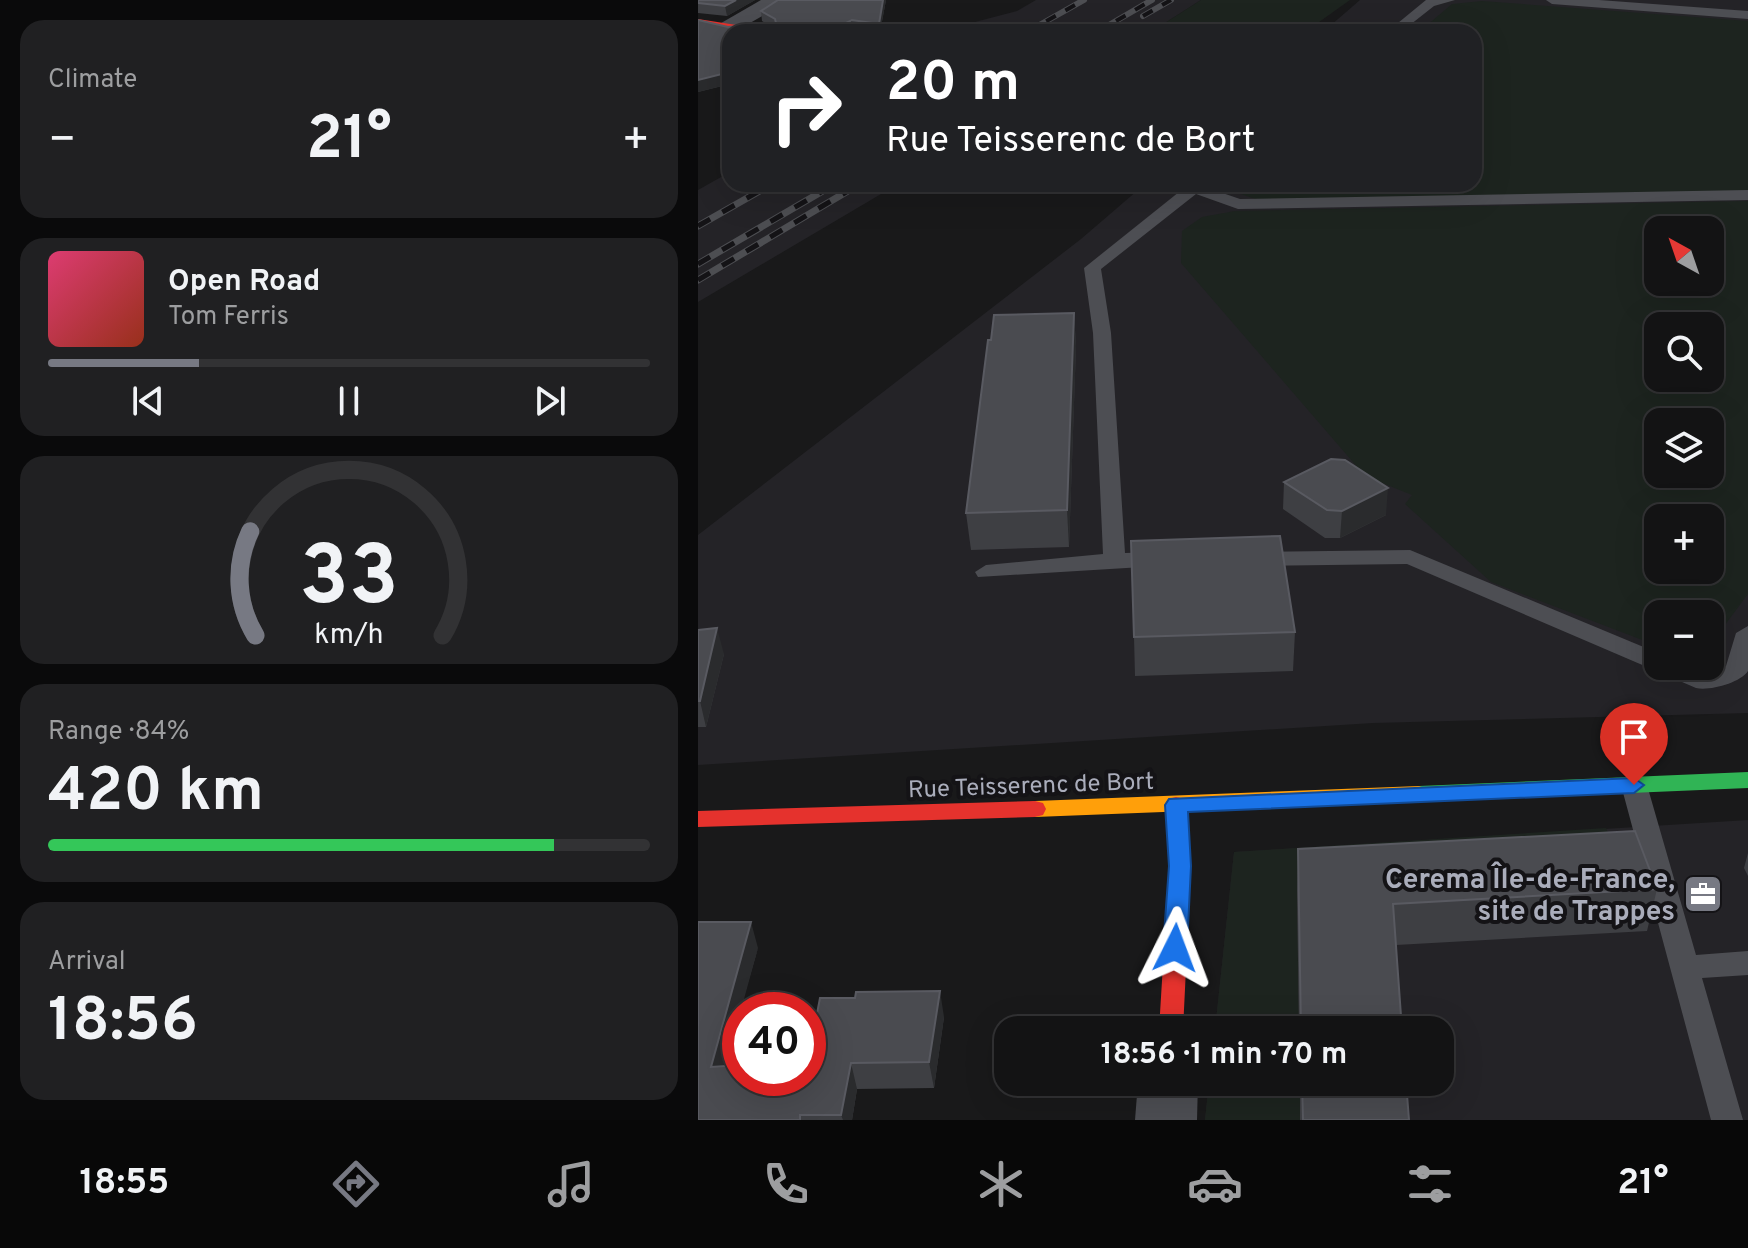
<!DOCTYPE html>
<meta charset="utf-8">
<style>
:root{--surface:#131314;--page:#202022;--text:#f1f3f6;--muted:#9d9ea0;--line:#323234;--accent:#777983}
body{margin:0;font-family:Overpass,sans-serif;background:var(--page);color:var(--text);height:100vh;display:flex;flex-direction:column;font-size:30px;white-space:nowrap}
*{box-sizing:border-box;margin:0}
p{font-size:26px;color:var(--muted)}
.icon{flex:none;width:44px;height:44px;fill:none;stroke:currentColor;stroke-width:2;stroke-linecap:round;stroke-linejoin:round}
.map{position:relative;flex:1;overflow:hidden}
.side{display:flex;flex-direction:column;gap:20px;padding:20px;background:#0a0a0b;width:698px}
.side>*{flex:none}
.banner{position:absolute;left:24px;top:24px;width:760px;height:168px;border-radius:24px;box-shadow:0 8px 32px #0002,0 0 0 2px var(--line);background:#202124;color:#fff;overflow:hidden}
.needle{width:52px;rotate:320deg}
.fabs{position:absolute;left:946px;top:216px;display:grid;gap:16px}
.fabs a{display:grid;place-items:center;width:80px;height:80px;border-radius:16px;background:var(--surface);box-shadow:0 8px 32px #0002,0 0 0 2px var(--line);font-size:40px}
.speed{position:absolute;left:24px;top:992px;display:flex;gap:16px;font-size:40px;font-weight:700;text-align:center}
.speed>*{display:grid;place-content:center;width:104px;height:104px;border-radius:50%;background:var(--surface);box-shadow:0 8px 32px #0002,0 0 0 2px var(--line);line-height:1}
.speed .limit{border:12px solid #d22;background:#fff;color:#111}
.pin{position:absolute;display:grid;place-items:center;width:68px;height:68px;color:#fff;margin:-82px -34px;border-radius:50% 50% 50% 0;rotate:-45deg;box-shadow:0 0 8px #0007}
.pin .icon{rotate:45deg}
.me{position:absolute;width:88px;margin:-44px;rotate:3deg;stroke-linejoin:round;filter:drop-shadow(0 0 6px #0008)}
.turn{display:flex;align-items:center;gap:28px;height:168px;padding:0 32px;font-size:36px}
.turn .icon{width:104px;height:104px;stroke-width:2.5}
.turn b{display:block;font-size:56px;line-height:68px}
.big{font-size:60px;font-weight:700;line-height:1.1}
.side .card{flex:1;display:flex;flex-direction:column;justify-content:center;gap:12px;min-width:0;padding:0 28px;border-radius:24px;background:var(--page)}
.side .dial{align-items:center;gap:0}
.dial svg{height:208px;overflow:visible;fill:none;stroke:var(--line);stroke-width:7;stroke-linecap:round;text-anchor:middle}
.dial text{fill:var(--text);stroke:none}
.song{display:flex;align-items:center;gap:24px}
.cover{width:96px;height:96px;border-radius:12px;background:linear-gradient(135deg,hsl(340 70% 55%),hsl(10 70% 35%))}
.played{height:8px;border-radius:4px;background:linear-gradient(90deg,var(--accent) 25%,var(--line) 25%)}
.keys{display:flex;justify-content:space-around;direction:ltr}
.heat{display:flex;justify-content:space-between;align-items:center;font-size:44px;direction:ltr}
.charge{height:12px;border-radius:6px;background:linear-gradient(90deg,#34c759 84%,var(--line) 0)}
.trip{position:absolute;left:296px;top:1016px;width:460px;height:80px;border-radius:24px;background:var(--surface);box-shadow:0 8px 32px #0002,0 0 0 2px var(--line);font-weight:700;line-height:80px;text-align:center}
.tabs{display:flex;height:128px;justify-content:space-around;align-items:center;background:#080808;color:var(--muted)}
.tabs .icon{width:56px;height:56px}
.tabs .active{color:var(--accent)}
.tabs b{font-size:36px;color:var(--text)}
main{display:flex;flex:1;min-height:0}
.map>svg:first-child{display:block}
.built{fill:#242327;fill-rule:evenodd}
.green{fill:#1d241f;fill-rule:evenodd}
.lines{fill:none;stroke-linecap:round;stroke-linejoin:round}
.lane{fill:#4d4e53;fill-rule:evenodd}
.street{fill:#4d4e53;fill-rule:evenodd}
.fast{fill:#30b455;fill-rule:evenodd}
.slow{fill:#ff9f0a;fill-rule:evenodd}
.jam{fill:#e5322d;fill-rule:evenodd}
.rail-far1-casing{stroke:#4d4e52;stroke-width:6}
.rail-casing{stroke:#4d4e52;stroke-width:7}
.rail-far1{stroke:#141316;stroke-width:4;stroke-dasharray:11;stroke-linecap:butt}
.rail{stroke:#141316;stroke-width:5;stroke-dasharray:14;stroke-linecap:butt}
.wall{fill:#3e3f43}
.shaded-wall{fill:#2a2b2d}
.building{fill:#4a4b50;stroke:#595a61;stroke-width:2}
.route{fill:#1a73e8;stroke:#114b97;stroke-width:2}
.labels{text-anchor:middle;stroke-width:8;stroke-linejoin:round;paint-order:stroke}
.street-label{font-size:24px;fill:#aaadbb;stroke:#141316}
.near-poi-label{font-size:28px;font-weight:bold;fill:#aaadbb;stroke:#141316;text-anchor:end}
</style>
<main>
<section class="side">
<div class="card"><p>Climate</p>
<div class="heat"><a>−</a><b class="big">21°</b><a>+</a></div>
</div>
<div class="card">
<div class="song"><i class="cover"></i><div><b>Open Road</b><p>Tom Ferris</p></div></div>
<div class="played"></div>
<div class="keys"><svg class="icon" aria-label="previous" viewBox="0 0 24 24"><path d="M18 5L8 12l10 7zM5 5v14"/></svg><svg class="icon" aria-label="pause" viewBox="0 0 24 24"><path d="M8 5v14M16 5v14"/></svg><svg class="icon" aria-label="next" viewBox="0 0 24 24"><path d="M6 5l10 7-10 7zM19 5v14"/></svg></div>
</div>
<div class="card dial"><svg viewBox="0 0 100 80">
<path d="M14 69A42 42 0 1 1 86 69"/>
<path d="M14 69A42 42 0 0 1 12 29" stroke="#777983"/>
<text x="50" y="56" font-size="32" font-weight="700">33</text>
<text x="50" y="72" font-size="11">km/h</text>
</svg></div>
<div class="card"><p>Range · 84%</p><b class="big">420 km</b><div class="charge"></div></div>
<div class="card"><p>Arrival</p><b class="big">18:56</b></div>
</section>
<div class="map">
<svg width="1050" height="1120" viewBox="0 0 1050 1120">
<rect width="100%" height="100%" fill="#19191a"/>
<g class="built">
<polygon points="338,0 503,0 453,32 239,32 319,11"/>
<path d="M 662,0 L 1050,0 L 1050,713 L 675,723 L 0,765 L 0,535 L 383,239 L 447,184 L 776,184 L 776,32 L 625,32 ZM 960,230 L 1012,230 L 1012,282 L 960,282 ZM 960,326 L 1012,326 L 1012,378 L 960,378 ZM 960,422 L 1012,422 L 1012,474 L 960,474 ZM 960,518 L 1012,518 L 1012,570 L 960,570 ZM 960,614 L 1012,614 L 1012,666 L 960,666 Z"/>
<polygon points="32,172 32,184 200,184 0,302 0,190"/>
<polygon points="1050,820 1050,1120 507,1120 511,1082 742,1082 742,1030 517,1030 536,852"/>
</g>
<g class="green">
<polygon points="503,0 652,0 607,32 453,32"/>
<polygon points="784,1 1050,21 1050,194 566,202 537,192 531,184 776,184 776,32 721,32 754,4"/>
<path d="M 1050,201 L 1050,594 L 1012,645 L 1012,614 L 960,614 L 960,646 L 793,582 L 707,504 L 714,495 L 667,476 L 483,263 L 484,231 L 504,217 L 537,211 ZM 960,230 L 1012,230 L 1012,282 L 960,282 ZM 960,326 L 1012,326 L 1012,378 L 960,378 ZM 960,422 L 1012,422 L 1012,474 L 960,474 ZM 960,518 L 1012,518 L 1012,570 L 960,570 Z"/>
<polygon points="908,828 928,873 599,891 601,1030 517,1030 536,852"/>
<polygon points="511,1082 602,1082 602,1120 507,1120"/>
</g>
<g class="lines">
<g class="lane">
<polygon points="728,0 757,0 736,6 703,32 689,32"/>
<polygon points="848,0 901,0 1050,11 1050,19 854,4"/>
<polygon points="491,184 509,184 507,187 542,199 1050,190 1050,200 540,209 498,194 403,269 413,333 427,553 461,552 472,559 461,566 280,577 277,572 288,565 405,554 395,333 386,268"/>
<path d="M 712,550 L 960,653 L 960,666 L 991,666 L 1008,673 L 1028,666 L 1038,633 L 1050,626 L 1050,671 C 1042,683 1012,691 998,688 L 709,564 L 556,566 L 545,559 L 556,552 Z"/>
<polygon points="936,776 945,778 949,785 998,955 1050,951 1050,975 1004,978 1045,1120 1013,1120 923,785 927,778"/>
</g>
<g class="street">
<polygon points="63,0 92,0 38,31 30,33 18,26"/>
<polygon points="440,1082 500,1082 499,1120 437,1120"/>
</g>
<polygon class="fast" points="1050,772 1050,788 721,802 713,799 710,794 713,789 721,786"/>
<polygon class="slow" points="721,786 729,789 732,794 729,799 721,802 337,817 329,815 326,809 329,803 337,801"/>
<g class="jam">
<polygon points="0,19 64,29 69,32 44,32 0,25"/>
<polygon points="478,797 486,799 489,805 493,866 485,1030 461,1030 471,866 467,805 470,799"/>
<polygon points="337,801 345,803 348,809 345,815 337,817 0,827 0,811"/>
</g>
<defs>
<g id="rail-far1">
<polyline points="445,16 473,0"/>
<polyline points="329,32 386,0"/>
<polyline points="399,32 454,0"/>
<polyline points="69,187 75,184"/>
<polyline points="132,187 138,184"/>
<polyline points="156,187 162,184"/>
</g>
<g id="rail">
<polyline points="0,226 72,185"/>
<polyline points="0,264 135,185"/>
<polyline points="0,280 160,185"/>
</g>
</defs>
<use href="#rail-far1" class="rail-far1-casing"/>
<use href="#rail" class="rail-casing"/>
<use href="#rail-far1" class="rail-far1"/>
<use href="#rail" class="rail"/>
</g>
<g class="wall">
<polygon points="0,0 57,0 29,16 0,13"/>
<polygon points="188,0 182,32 155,30 32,32 32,84 0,92 0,20 30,27 69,24 64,21 63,11"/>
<polygon points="376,313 378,346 371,547 273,550 268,513 293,340"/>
<polygon points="586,482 688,515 642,538 627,538 585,509"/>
<polygon points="0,630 26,654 8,727 0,727"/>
<polygon points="597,632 595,671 437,676 436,637"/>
<polygon points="600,849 959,889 949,931 698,945 704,1030 601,1030 599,891"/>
<polygon points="1050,853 1050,876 1046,868"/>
<polygon points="60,948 42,1010 42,1015 29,1066 110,1078 246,1017 236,1088 159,1089 154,1120 0,1120"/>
<polygon points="602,1082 708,1082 711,1120 602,1120"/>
</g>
<g class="shaded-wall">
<polygon points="38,0 57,0 29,16 27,6"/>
<polygon points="185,0 188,0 182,32 181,24"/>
<polygon points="154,20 155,30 152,32 130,32"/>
<polygon points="32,72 32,84 0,92 0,80"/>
<polygon points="376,313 378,346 371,547 369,510"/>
<polygon points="690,488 688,515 642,538 644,511"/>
<polygon points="19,628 26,654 8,727 2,701"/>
<polygon points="53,922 60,948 43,1010 42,1010 42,1015 21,1093 13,1067"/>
<polygon points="242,991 246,1017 236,1088 231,1062"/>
<polygon points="153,1063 159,1089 154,1120 145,1120 143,1115"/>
</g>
<g class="building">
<polygon points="0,0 38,0 27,6 0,3"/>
<polygon points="80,0 185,0 181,24 154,20 130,32 32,32 32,72 0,80 0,20 30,27 78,23 77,19 63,11"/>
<polygon points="376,313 369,510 268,513 290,340 293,340 296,315"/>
<polygon points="633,459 647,460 690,488 644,511 629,510 586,482"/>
<polygon points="582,536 597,632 436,637 433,541"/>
<polygon points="19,628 2,701 0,701 0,630"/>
<polygon points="937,831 959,889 695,904 704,1030 603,1030 600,849"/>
<polygon points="0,922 53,922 13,1067 42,1065 42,1078 110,1078 110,1060 122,998 157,998 158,992 242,991 231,1062 153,1063 143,1115 102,1115 102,1120 0,1120"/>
<polygon points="604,1082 708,1082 711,1120 605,1120"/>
</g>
<polygon class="route" points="936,778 946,785 936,793 490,812 493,866 489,948 486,955 469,955 465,948 471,866 467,805 471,799"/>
<defs>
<symbol id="office-square" viewBox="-11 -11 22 22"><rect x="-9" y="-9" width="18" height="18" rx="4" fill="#777983" stroke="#141316"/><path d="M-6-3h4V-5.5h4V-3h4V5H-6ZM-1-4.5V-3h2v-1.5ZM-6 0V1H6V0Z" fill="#fff"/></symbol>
</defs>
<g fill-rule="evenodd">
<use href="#office-square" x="983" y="872" width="44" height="44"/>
</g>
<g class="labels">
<g class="street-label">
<text transform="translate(333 785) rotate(-2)" y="8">Rue Teisserenc de Bort</text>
</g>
<g class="near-poi-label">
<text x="977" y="888">Cerema Île-de-France,<tspan x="977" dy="32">site de Trappes</tspan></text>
</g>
</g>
</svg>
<div class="fabs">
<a><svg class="needle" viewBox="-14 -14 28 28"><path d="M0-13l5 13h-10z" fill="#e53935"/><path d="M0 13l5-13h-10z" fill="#9d9ea0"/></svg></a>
<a><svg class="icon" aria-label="search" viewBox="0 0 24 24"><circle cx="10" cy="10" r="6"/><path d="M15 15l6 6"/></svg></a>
<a><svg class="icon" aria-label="layers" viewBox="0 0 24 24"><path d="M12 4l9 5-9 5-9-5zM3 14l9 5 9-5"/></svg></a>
<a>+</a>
<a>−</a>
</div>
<div class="speed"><div class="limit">40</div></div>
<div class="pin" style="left:936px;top:785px;background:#d93025"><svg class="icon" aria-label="arrive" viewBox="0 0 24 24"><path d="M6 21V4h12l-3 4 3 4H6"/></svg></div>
<svg class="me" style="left:477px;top:948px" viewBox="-20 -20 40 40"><path d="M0-17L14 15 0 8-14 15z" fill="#1a73e8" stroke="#fff" stroke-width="4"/></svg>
<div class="trip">18:56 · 1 min · 70 m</div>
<div class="banner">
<div class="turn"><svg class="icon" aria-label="right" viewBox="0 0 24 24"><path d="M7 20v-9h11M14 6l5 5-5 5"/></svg><div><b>20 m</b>Rue Teisserenc de Bort</div></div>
</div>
</div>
</main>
<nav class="tabs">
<b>18:55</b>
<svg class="icon active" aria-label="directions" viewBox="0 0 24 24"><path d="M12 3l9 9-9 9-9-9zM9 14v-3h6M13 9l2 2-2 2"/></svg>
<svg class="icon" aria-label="music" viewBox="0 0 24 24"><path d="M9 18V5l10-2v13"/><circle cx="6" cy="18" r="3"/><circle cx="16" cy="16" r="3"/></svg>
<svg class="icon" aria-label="phone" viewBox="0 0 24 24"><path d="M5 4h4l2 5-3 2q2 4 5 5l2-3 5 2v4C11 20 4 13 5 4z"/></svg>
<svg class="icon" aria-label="climate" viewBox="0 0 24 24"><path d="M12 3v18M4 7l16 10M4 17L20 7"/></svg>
<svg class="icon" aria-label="car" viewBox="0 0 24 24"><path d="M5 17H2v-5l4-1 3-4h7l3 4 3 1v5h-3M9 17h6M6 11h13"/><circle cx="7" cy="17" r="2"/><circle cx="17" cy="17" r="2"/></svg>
<svg class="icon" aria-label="filters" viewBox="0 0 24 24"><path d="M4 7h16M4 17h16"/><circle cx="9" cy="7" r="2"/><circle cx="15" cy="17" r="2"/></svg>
<b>21°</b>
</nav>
